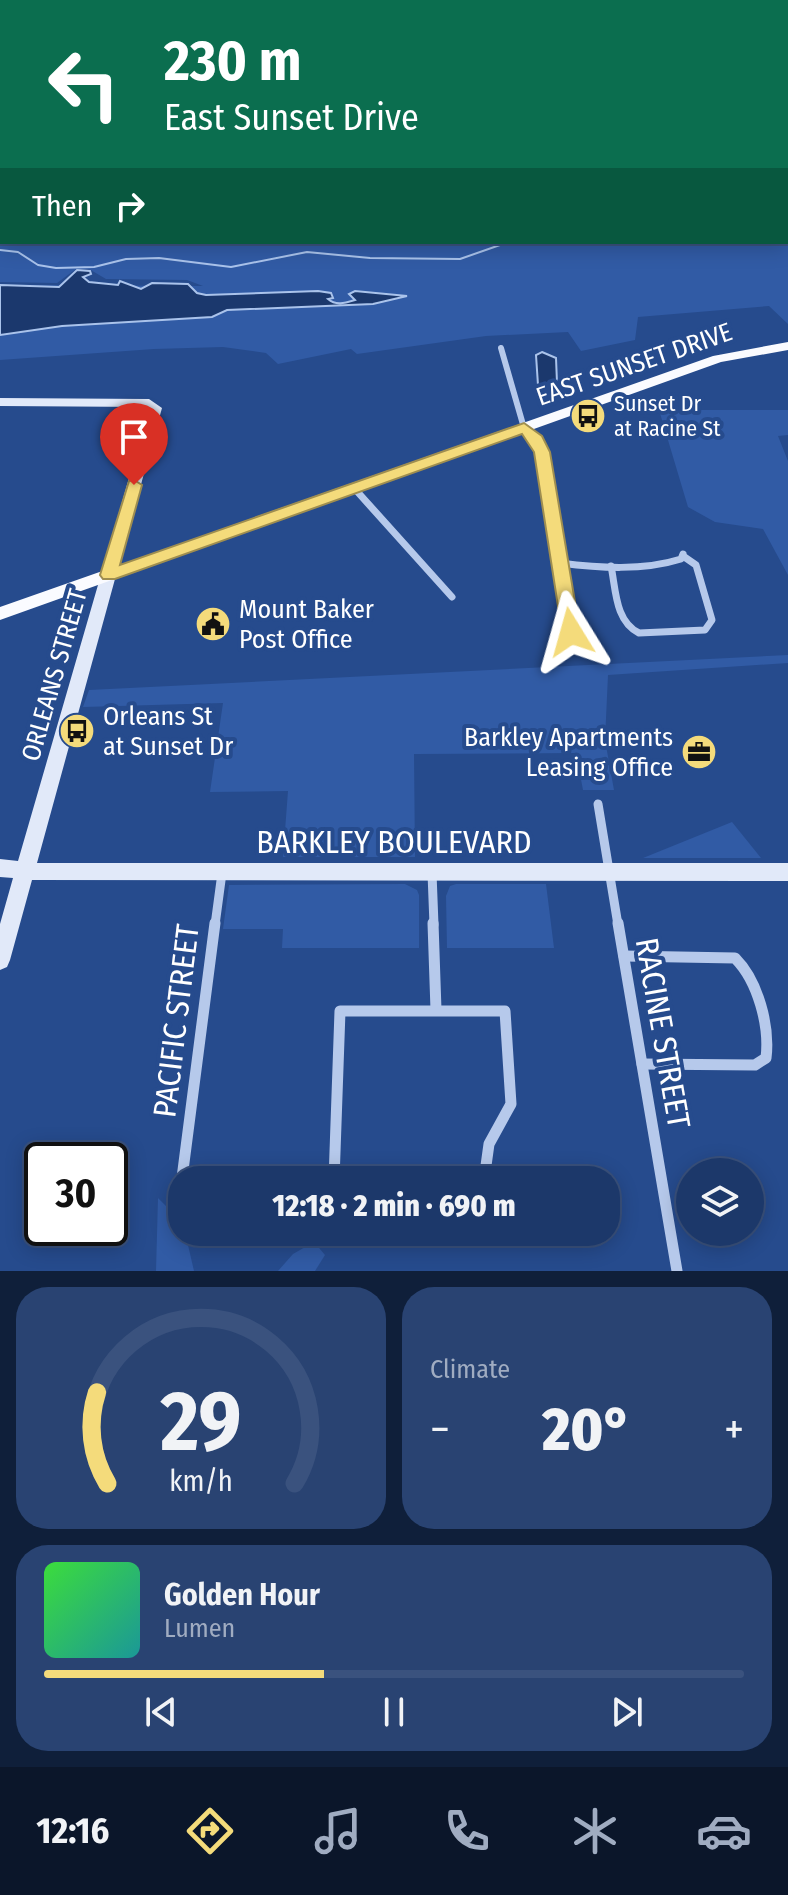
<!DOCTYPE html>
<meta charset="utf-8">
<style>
:root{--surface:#1c386a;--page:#294372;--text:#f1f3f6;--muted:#a0acc1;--line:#3a527e;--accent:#f4db7b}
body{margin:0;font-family:"Fira Sans Condensed",sans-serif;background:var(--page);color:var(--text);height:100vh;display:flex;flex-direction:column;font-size:30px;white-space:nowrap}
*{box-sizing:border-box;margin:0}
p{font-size:26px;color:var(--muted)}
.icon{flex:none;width:44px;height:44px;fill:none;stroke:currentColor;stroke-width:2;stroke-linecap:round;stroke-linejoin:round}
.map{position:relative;height:1271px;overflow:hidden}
.details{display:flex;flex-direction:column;gap:16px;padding:16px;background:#0f1f3a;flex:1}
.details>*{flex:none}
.hud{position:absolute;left:0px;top:0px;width:788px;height:244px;box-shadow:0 4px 20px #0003,0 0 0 2px var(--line);background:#0b6e4f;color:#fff;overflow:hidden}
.tools{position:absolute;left:676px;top:1158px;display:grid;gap:16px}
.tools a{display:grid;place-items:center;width:88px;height:88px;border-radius:50%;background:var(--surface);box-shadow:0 4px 20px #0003,0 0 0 2px var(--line);font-size:40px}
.speed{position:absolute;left:24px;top:1142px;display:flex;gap:16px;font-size:40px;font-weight:700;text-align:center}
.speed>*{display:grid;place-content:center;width:104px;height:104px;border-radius:50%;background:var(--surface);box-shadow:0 4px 20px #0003,0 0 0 2px var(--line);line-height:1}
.speed .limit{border:4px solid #111;border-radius:12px;background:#fff;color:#111}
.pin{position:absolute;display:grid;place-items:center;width:68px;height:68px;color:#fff;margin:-82px -34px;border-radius:50% 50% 50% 0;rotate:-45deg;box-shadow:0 0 8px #0007}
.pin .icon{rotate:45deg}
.me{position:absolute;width:88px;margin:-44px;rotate:352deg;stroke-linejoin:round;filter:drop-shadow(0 0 6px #0008)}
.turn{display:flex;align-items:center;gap:28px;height:168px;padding:0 32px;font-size:36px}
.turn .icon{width:104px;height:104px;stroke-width:2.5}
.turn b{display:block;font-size:56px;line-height:68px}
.then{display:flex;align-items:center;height:76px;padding:0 32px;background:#0003;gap:16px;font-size:30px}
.big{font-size:60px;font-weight:800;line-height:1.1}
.details .tile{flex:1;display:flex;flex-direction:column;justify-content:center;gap:12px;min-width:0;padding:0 28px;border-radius:32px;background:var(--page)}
.details .dial{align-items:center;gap:0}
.dial svg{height:208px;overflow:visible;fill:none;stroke:var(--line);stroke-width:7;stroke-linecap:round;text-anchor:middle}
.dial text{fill:var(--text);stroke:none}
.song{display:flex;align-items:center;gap:24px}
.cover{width:96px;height:96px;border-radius:12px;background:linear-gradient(135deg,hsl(120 70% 55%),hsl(180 70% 35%))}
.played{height:8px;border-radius:4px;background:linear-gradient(90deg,var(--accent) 40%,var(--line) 40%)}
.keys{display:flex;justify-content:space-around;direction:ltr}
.heat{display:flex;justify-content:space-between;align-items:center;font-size:44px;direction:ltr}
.details .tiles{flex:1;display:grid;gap:16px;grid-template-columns:1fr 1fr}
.tile:last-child{grid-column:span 2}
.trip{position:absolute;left:168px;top:1166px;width:452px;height:80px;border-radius:32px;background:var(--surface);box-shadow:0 4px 20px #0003,0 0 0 2px var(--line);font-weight:800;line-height:80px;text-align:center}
.tabs{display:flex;height:128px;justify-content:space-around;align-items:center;background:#0b162a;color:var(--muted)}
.tabs .icon{width:56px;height:56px}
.tabs .current{color:var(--accent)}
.tabs b{font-size:36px;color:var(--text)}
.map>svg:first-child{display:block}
.green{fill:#315ba5}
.water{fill:#1b386d;stroke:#aac3eb;stroke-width:2}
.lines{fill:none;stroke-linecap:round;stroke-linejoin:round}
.stream{stroke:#aac3eb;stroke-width:2}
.minor-far4{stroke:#b6c9eb;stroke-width:5}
.minor-far3{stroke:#b6c9eb;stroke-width:6}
.minor-far2{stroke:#b6c9eb;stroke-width:7}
.minor-far1{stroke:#b6c9eb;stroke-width:9}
.minor{stroke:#b6c9eb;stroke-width:11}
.secondary{fill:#e1e9f9;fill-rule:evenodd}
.primary{fill:#fafbff;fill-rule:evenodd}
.route{fill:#f4db7b;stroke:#9f8e50;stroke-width:2}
.labels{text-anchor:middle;stroke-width:8;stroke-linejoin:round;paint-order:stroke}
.far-poi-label{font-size:22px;fill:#fff;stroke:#264b8d;text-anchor:start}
.street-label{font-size:26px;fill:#fff;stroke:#264b8d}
.poi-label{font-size:26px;fill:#fff;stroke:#264b8d;text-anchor:start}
.near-street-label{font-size:32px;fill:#fff;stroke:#264b8d}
</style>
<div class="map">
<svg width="788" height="1271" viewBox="0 0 788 1271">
<rect width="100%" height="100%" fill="#264b8d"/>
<g class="green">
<polygon points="0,199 2,242 786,242 788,234 788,324 769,306 638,317 635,340 581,351 568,332 486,336 357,354 351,349 278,364 266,353 223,347 154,349 0,360 0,285 203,286 187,280 106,279 89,269 76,269 57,283 0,282"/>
<polygon points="659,410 788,410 788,435 778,436 788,461 788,575 763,529 715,522 688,507"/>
<polygon points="788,655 788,663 608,675 605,740 614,790 583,790 576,753 414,754 415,857 283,857 288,791 210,792 223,703 83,707 89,690"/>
<polygon points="732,822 761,858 643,858"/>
<polygon points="405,884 417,890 419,895 419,948 282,948 283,929 223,929 229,885"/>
<polygon points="456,884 546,884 554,948 447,948 446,896 450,886"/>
<polygon points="158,1198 168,1208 181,1207 182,1232 185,1232 194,1271 156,1271"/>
<polygon points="314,1242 325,1255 315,1271 278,1271 293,1254"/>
</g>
<g class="water">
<path d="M 77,270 L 90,271 L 91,274 L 83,277 L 89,282 L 118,285 L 120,281 L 141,289 L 152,283 L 188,284 L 197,293 L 206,295 L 318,291 L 331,293 L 333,298 L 328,299 C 336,306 345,303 355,300 L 349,294 L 355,291 L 407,296 L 373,304 L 227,310 L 212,317 L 62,326 L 0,335 L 0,285 L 59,287 Z"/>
<polygon points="542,352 556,358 557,383 547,388 538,385 536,355"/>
</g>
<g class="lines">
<g class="stream">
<polyline points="129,2 134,0"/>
<polyline points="0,250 18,252 38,265 56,268 94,267 126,259 159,258 231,267 307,252 370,258 460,259 500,245 661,242"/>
</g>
<polyline class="minor-far4" points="0,147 2,144"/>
<polyline class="minor-far3" points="501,348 524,428"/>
<g class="minor-far2">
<polyline points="523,426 542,452 571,632"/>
<polyline points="354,488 452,597"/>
<path d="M 560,563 C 599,568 643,571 681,559 L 683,554"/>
<path d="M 611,566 C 616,590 615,621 639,633 L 705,630 L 712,620 L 696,565 L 683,556"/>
</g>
<g class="minor-far1">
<polyline points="598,804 618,925"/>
<polyline points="432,873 434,925"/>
<polyline points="215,925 222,873"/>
</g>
<g class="minor">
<polyline points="433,923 436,1010"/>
<polyline points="618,923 677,1271"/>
<path d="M 624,956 L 735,958 C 758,981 770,1026 766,1058 L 755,1065 L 642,1064"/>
<polyline points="182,1178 215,923"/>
<polyline points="334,1180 340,1011 505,1011 511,1104 489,1144 484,1180"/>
<polyline points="332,1232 332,1238 487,1236 487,1232"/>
</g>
<polygon class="secondary" points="0,398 149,399 162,408 37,863 788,863 788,881 32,880 10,960 7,967 0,970 0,924 13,878 0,877 0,859 18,861 149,409 146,407 0,406"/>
<polygon class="primary" points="788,342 788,350 721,362 0,620 0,607 713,356"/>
</g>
<polygon class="route" points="524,423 542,436 550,452 580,632 577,636 571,638 562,632 534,452 522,434 115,579 103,579 100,575 129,481 134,480 142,485 120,565"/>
<defs>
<symbol id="bus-disc" viewBox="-11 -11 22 22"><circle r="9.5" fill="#f4db7b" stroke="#264b8d"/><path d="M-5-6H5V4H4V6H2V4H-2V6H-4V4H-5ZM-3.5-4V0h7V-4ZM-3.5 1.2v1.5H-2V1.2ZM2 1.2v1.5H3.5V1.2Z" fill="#111"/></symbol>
<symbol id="civic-disc" viewBox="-11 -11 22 22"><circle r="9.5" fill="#f4db7b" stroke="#264b8d"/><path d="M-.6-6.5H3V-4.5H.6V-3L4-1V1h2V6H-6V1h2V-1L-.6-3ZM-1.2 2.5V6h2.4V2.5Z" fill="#111"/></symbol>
<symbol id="office-disc" viewBox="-11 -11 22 22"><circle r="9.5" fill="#f4db7b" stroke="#264b8d"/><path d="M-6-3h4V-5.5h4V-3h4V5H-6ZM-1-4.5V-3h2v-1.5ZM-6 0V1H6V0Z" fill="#111"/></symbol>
</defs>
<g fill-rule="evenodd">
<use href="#bus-disc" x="568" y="396" width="40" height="40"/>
<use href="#civic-disc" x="193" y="604" width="40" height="40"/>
<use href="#bus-disc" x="57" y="711" width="40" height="40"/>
<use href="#office-disc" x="679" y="732" width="40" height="40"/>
</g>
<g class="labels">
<g class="far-poi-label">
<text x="614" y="411">Sunset Dr<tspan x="614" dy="25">at Racine St</tspan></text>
</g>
<g class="street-label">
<text transform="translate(634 364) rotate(-19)" y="9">EAST SUNSET DRIVE</text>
<text transform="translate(54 675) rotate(-74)" y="9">ORLEANS STREET</text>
</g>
<g class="poi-label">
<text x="239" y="618">Mount Baker<tspan x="239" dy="30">Post Office</tspan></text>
<text x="103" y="725">Orleans St<tspan x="103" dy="30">at Sunset Dr</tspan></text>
<text x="673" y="746" text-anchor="end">Barkley Apartments<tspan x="673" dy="30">Leasing Office</tspan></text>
</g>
<g class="near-street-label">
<text x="394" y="853">BARKLEY BOULEVARD</text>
<text transform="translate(176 1021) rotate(-83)" y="11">PACIFIC STREET</text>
<text transform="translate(663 1033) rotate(80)" y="11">RACINE STREET</text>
</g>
</g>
</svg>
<div class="tools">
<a><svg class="icon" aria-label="layers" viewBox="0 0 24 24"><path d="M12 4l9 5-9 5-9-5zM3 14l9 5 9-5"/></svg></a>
</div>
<div class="speed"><div class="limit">30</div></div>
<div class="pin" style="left:134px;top:485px;background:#d93025"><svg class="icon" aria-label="arrive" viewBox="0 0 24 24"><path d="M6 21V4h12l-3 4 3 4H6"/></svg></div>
<svg class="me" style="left:571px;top:632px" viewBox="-20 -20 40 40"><path d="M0-17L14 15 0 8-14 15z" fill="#f4db7b" stroke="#fff" stroke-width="4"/></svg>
<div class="trip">12:18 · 2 min · 690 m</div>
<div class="hud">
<div class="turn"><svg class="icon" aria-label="left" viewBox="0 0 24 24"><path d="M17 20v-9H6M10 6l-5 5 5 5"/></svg><div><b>230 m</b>East Sunset Drive</div></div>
<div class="then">Then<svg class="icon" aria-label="right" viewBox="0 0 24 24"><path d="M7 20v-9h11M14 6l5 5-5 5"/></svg></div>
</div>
</div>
<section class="details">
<div class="tiles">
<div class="tile dial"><svg viewBox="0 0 100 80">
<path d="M14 69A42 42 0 1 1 86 69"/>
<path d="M14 69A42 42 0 0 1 10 34" stroke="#f4db7b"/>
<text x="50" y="56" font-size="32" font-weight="700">29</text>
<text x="50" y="72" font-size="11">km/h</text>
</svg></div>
<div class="tile"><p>Climate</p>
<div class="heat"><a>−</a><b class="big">20°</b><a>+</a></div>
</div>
<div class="tile">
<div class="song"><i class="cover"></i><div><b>Golden Hour</b><p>Lumen</p></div></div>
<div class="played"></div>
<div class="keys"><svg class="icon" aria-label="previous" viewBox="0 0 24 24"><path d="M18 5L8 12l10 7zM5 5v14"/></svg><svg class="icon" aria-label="pause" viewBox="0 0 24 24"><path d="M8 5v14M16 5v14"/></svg><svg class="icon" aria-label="next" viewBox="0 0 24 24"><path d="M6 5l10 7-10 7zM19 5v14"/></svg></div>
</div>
</div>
</section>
<nav class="tabs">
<b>12:16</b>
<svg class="icon current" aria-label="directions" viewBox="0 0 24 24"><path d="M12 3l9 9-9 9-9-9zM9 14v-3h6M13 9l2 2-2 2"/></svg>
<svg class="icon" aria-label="music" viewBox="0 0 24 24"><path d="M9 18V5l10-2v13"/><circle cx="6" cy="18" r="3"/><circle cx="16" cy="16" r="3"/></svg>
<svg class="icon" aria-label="phone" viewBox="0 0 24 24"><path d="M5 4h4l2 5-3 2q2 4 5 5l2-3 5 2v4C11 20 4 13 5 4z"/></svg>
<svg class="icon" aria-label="climate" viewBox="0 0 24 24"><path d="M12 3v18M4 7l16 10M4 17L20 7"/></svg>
<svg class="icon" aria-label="car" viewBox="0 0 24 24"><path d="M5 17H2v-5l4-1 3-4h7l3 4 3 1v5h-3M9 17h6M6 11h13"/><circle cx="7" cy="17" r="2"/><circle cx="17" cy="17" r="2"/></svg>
</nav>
